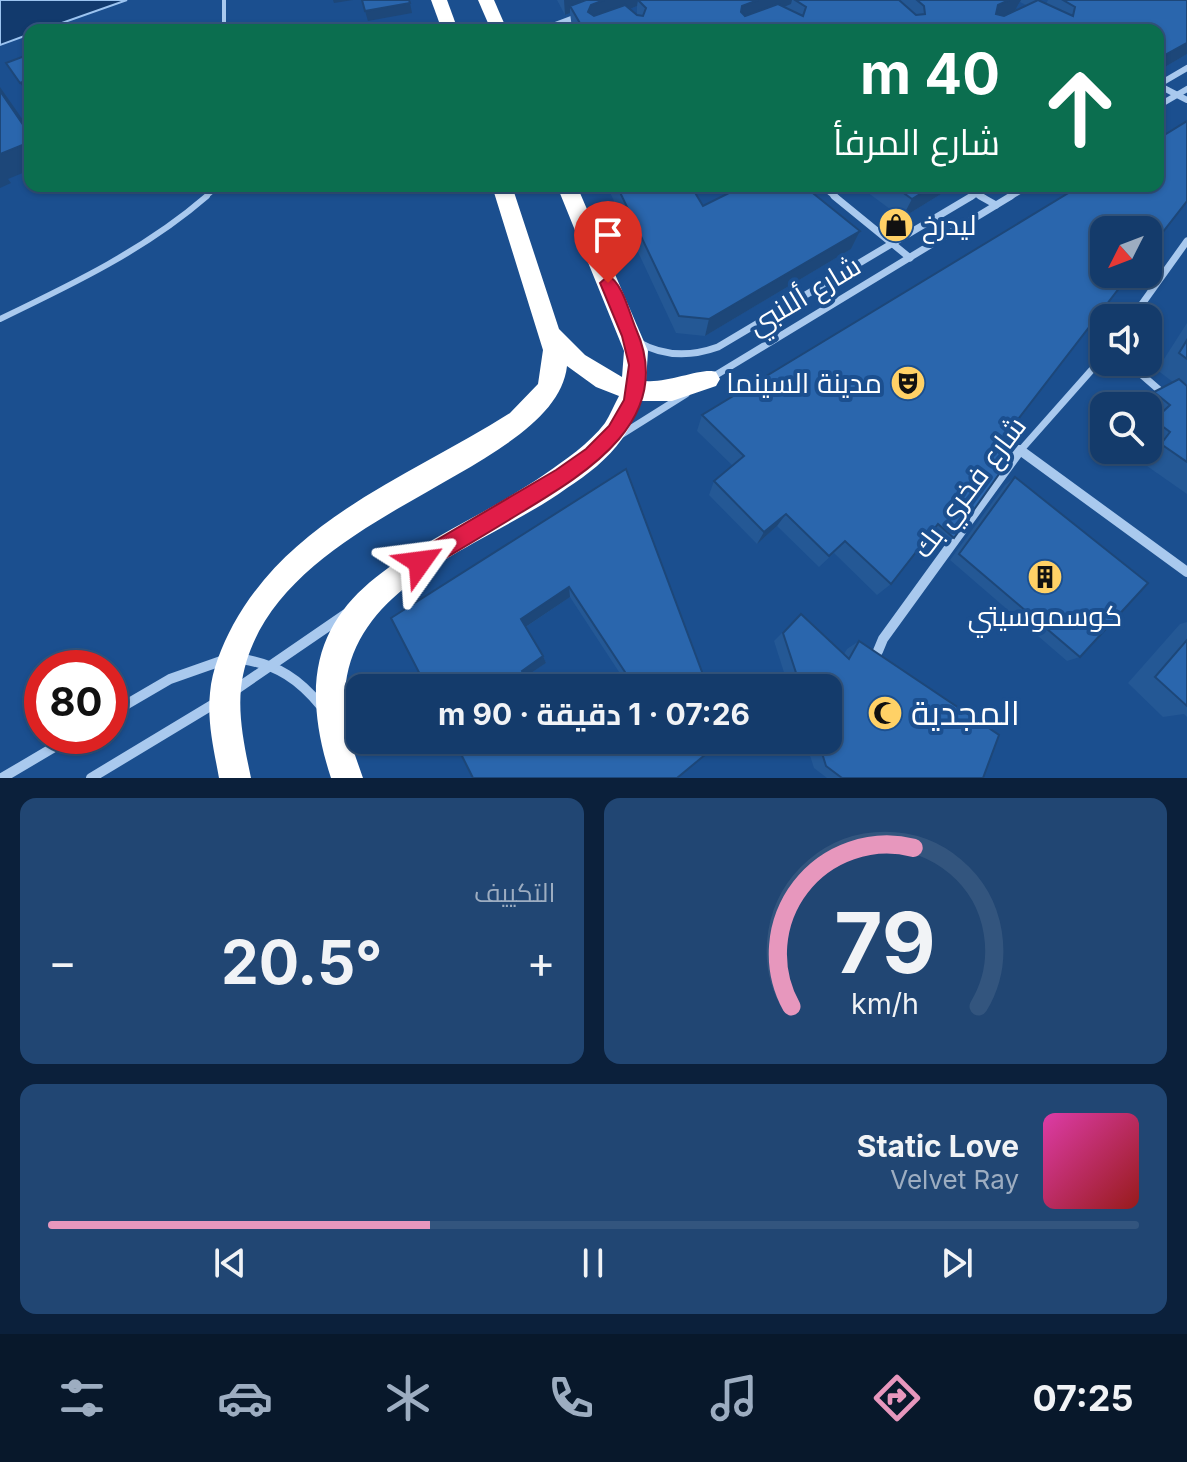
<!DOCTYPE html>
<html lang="ar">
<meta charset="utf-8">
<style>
:root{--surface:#143b6b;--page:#214673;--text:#f1f3f6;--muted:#9dadc1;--line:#33557e;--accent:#e797bd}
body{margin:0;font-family:Inter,Cairo,sans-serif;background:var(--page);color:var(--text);direction:rtl;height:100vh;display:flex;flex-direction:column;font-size:30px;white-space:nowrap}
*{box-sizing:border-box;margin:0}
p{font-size:26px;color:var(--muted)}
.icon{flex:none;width:44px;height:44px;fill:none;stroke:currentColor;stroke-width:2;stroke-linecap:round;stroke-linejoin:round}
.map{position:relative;height:778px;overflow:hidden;direction:ltr}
.details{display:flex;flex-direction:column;gap:20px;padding:20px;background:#0b203b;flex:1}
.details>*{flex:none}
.banner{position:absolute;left:24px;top:24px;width:1140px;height:168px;border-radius:16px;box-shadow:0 2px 6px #0004,0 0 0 2px var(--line);direction:rtl;background:#0b6e4f;color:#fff;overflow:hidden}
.needle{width:52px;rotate:228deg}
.fabs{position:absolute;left:1090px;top:216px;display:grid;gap:16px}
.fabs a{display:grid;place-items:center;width:72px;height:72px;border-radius:16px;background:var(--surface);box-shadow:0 2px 6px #0004,0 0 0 2px var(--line);font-size:40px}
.speed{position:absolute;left:24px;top:650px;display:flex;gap:16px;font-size:40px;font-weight:700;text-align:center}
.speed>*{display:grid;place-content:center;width:104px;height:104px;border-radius:50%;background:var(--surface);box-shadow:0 2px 6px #0004,0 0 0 2px var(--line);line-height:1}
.speed .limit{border:12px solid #d22;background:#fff;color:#111}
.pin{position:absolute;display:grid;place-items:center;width:68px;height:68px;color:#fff;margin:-82px -34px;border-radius:50% 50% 50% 0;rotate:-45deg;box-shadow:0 0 8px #0007}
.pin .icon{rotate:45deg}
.me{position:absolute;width:88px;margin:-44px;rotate:59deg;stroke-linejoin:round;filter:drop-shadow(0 0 6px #0008)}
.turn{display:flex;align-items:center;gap:28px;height:168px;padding:0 32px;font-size:36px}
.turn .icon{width:104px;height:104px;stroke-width:2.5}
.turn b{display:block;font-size:56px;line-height:68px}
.big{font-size:60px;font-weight:700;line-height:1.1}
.details .widget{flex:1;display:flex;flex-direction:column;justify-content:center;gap:12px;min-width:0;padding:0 28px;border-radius:16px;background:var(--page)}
.details .dial{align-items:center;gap:0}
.dial svg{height:208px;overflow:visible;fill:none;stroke:var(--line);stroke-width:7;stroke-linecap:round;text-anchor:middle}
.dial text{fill:var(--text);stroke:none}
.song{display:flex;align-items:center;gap:24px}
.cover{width:96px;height:96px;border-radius:12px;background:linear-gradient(135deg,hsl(320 70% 55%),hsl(0 70% 35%))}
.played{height:8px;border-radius:4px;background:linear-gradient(90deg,var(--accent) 35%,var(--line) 35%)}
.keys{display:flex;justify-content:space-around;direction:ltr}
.heat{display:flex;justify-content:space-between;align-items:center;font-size:44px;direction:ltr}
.details .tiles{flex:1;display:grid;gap:20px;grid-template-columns:1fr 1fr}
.widget:last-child{grid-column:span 2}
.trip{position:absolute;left:346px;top:674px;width:496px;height:80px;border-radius:16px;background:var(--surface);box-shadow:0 2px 6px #0004,0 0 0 2px var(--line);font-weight:700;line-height:80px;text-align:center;direction:rtl}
.tab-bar{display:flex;height:128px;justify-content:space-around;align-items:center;background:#08182b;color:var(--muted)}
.tab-bar .icon{width:56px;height:56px}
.tab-bar .on{color:var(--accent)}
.tab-bar b{font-size:36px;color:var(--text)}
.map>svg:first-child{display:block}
.water{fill:#123a6d;stroke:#9cc4f0;stroke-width:2}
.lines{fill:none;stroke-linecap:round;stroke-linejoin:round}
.lane-far1{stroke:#a9c9ee;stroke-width:4}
.lane{stroke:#a9c9ee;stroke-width:6}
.street-far2{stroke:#a9c9ee;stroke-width:6}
.street-far1{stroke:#a9c9ee;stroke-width:7}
.street{stroke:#a9c9ee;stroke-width:10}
.highway{fill:#fff;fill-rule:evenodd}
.wall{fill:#245895;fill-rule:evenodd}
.shaded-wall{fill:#1d4779}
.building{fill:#2a66ad;stroke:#1d4779;stroke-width:2}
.route{fill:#e11d48;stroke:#92132f;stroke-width:2}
.labels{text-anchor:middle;stroke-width:8;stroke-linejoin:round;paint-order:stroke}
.poi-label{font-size:28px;fill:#fff;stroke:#1b4f8f;text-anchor:start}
.street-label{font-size:28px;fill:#fff;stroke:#1b4f8f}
.near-poi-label{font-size:34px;fill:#fff;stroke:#1b4f8f;text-anchor:start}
</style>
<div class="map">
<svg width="1187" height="778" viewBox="0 0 1187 778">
<rect width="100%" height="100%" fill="#1b4f8f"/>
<polygon class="water" points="0,0 127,0 42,30 30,30 30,34 0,45"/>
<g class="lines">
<g class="lane-far1">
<polyline points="224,0 224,30"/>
<polyline points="205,198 219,186"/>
</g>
<path class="lane" d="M 0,319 C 73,284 146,249 207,196"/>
<g class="street-far2">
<polyline points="542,30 587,13"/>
<polyline points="1158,85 1187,68"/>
<polyline points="1158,85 1187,100"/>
<polyline points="1158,106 1187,89"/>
<polyline points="822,186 837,198"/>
<polyline points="962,186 984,198"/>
<polyline points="969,198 989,186"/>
<polyline points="1008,198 1028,186"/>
</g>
<g class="street-far1">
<polyline points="834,196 910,258"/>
<polyline points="980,196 996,205"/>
<polyline points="1132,318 1187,241"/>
<path d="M 638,342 C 664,357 690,357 718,347 L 972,196"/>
<polyline points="1127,362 1165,395"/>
<polyline points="711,378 1011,196"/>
<polyline points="619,436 686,394"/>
<polyline points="1020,450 1023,452"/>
<polyline points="1019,452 1104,356"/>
</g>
<g class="street">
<polyline points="1020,450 1187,572"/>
<polyline points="878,651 883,639 1020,450"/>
<path d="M 242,659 C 278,665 299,679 322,707"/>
<polyline points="235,690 346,614"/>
<polyline points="110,714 170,679 224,660"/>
<polyline points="2,778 73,736"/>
<polyline points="91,778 217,702"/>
</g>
<g class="highway">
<polygon points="431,0 447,0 458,30 442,30"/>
<polygon points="478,0 494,0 507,30 491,30"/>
<path d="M 492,186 L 512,186 L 559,329 L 585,355 L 622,377 L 624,351 L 557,186 L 577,186 L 648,351 L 646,381 C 669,383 703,367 716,372 L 720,379 L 716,386 L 672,401 L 641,401 C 635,414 630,428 622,439 C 608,459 587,475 567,488 C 486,547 340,584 345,707 C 346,732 355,755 363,778 L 331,778 C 267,582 420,560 545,474 C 565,460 589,444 605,423 C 610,415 614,405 619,396 L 596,387 L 567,366 C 555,477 262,513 241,688 C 238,718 245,749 251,778 L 219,778 C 214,750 207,722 210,693 C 212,669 222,646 233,625 C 292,517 411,476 510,413 L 538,384 L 543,350 Z"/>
</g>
</g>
<g class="wall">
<path d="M 557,0 L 1041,0 L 1040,1 L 1046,4 L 1048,0 L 1187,0 L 1187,54 L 1158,71 L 1158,30 L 572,28 L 570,13 L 565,15 ZM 1020,2 L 1026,5 L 1015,10 ZM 637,6 L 637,15 L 630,9 Z"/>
<polygon points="607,186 691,186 703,206 860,231 851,249 705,336 676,333"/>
<polygon points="859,186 954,186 902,218"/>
<polygon points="1187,323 1187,494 1137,459 1144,450 1148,450 1148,406 1136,406 1154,392 1173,382 1157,370"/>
<polygon points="702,415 995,449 954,538 938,549 926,539 891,584 877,595 834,553 819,567 777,526 757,544 709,495 714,481 733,466 697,431"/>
<polygon points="626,469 708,688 621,675 570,597 526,627 543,656 546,663 525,677 427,688"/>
<polygon points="1015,477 1080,657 1067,661 950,560 1005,485"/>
<polygon points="801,614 844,654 847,649 859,641 983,778 827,778 814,768 805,740 828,740 828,688 789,688 774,641"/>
<polygon points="1187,622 1187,717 1184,714 1163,717 1128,683 1180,624"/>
</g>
<g class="shaded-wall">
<polygon points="333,0 353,0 334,3"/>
<polygon points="564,0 604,0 570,6 570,13 565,15"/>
<polygon points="604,0 638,0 637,6 591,25 588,12 591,5"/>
<polygon points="758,0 792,0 791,4 739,26 742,6"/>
<polygon points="1009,0 1021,0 1014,12 988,25 998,5"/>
<polygon points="410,3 412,13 368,21 365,11"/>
<polygon points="1187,43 1187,54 1158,71 1158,59"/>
<polygon points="30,79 30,93 28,94 20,83"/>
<polygon points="0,87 30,130 30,135 0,91"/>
<polygon points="30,142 30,170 8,179 11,183 0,188 0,154"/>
<polygon points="81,186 106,186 88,194"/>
<polygon points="933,186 954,186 902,218 912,199"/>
<polygon points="860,231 851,249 705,336 709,319"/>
<polygon points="786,514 777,526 757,544 764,532"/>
<polygon points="569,587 570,597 524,628 521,619"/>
<polygon points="543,656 546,663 525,677 522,671"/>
</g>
<g class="building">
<polygon points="362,0 409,0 410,3 365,11"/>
<polygon points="586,0 604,0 591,5 588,12 594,16 625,5 637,15 643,16 646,8 638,0 758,0 742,6 741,12 745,16 778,4 803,16 806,7 795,0 899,0 916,15 925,14 924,6 917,0 1009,0 998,5 996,14 1004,16 1038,0 1073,16 1075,7 1063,0 1187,0 1187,43 1158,59 1158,30 565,30 581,25 570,6"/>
<polygon points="30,54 30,79 20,83 6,63"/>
<polygon points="0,91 30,135 30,142 0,154"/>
<polygon points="1187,121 1187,201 1148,251 1148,230 1104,230 1104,274 1130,274 995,449 1009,460 954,538 938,524 891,584 845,541 829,556 786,514 764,532 714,481 744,456 702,415 1080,186 1158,186 1158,139"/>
<polygon points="617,186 691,186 703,206 743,186 804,186 860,231 709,319 679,316"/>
<polygon points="894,186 933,186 912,199"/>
<polygon points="1187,340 1187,359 1179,353"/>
<polygon points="1179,379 1187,386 1187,462 1161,444 1170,432 1154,420 1170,405 1154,392"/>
<polygon points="626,469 708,688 604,688 625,672 569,587 521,619 543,656 522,671 532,688 427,688 391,618"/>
<polygon points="1015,477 1148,583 1080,657 959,554"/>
<polygon points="801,614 849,659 859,641 999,735 983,778 842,778 826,766 818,740 828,740 828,688 801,688 783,633"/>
<polygon points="1187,640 1187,706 1155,677"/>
<polygon points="454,740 723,740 677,778 473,778"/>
</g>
<path class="route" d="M 608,276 C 622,281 630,315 636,329 C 676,419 588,472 522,512 C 491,531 459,550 427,569 L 420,572 L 413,569 L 409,562 L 413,554 L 556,470 L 586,449 L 609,426 L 624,400 L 629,365 L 622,336 L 600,283 Z"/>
<defs>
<symbol id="shop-disc" viewBox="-11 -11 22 22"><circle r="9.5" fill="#ffd166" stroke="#1b4f8f"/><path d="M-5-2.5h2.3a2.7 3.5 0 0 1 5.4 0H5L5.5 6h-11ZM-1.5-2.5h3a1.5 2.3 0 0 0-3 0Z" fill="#111"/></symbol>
<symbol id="theatre-disc" viewBox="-11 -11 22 22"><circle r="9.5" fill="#ffd166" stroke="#1b4f8f"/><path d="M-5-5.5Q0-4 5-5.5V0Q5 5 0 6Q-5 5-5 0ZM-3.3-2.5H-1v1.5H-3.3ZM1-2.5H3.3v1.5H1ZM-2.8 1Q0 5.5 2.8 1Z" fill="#111"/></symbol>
<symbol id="building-disc" viewBox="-11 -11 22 22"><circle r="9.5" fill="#ffd166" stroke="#1b4f8f"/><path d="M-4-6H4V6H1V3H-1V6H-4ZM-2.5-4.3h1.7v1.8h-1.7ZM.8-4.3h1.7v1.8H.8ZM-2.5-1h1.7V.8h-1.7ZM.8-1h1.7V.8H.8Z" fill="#111"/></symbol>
<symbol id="mosque-disc" viewBox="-11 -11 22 22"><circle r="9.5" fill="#ffd166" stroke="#1b4f8f"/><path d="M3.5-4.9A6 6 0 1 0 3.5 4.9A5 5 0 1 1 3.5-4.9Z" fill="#111"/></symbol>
</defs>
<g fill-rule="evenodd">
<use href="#shop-disc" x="876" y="205" width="40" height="40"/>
<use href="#theatre-disc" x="888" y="363" width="40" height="40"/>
<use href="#building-disc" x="1025" y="557" width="40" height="40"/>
<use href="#mosque-disc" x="865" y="693" width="40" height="40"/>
</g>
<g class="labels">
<g class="poi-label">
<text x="922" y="235">ليدرخ</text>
<text x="882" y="393" text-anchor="end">مدينة السينما</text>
<text x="1045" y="626" text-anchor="middle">كوسموسيتي</text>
</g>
<g class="street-label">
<text transform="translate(804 295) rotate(-31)" y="10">شارع أللنبي</text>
<text transform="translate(969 487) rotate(-53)" y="10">شارع فخري بك</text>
</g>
<g class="near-poi-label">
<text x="911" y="725">المجدية</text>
</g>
</g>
</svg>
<div class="fabs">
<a><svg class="needle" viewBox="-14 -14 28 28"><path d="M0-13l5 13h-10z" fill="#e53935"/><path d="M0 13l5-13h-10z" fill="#9dadc1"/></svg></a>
<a><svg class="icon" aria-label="sound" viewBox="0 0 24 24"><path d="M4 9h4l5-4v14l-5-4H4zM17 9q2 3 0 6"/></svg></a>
<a><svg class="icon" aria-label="search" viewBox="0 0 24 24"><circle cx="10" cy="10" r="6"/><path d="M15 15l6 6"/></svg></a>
</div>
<div class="speed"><div class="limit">80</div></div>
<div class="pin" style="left:608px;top:283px;background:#d93025"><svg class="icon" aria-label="arrive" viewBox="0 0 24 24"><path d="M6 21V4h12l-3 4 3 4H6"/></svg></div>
<svg class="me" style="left:420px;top:562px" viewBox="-20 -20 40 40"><path d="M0-17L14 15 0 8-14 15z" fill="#e11d48" stroke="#fff" stroke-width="4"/></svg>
<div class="trip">07:26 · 1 دقيقة · 90 m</div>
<div class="banner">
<div class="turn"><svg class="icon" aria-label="ahead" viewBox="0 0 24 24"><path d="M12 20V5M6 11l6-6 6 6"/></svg><div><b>40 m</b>شارع المرفأ</div></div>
</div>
</div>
<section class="details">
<div class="tiles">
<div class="widget dial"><svg viewBox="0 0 100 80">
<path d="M14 69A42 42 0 1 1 86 69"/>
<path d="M14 69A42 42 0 0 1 61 8" stroke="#e797bd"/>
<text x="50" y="56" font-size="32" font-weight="700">79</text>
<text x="50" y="72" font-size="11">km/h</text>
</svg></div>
<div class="widget"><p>التكييف</p>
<div class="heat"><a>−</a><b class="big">20.5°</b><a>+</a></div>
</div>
<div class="widget">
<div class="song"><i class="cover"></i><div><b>Static Love</b><p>Velvet Ray</p></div></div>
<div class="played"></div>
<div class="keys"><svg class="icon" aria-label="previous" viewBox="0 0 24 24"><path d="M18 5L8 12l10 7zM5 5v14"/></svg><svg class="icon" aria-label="pause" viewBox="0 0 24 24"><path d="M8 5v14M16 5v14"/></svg><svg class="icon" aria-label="next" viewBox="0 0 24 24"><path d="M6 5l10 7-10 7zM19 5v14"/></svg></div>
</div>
</div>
</section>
<nav class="tab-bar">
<b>07:25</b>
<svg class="icon on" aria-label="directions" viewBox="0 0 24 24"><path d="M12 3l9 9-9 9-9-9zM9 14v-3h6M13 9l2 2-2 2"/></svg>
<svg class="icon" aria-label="music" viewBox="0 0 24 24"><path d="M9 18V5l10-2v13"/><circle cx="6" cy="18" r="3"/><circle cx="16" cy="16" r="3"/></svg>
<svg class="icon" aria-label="phone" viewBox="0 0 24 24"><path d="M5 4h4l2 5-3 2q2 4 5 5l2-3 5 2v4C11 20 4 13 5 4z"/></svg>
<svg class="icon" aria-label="climate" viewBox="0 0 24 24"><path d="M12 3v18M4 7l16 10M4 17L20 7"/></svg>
<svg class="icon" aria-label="car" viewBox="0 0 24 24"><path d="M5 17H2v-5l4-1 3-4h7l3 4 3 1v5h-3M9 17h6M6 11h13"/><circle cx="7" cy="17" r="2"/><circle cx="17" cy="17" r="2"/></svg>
<svg class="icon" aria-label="filters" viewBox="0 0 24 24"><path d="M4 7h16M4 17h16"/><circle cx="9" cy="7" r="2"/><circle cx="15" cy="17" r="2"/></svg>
</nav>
